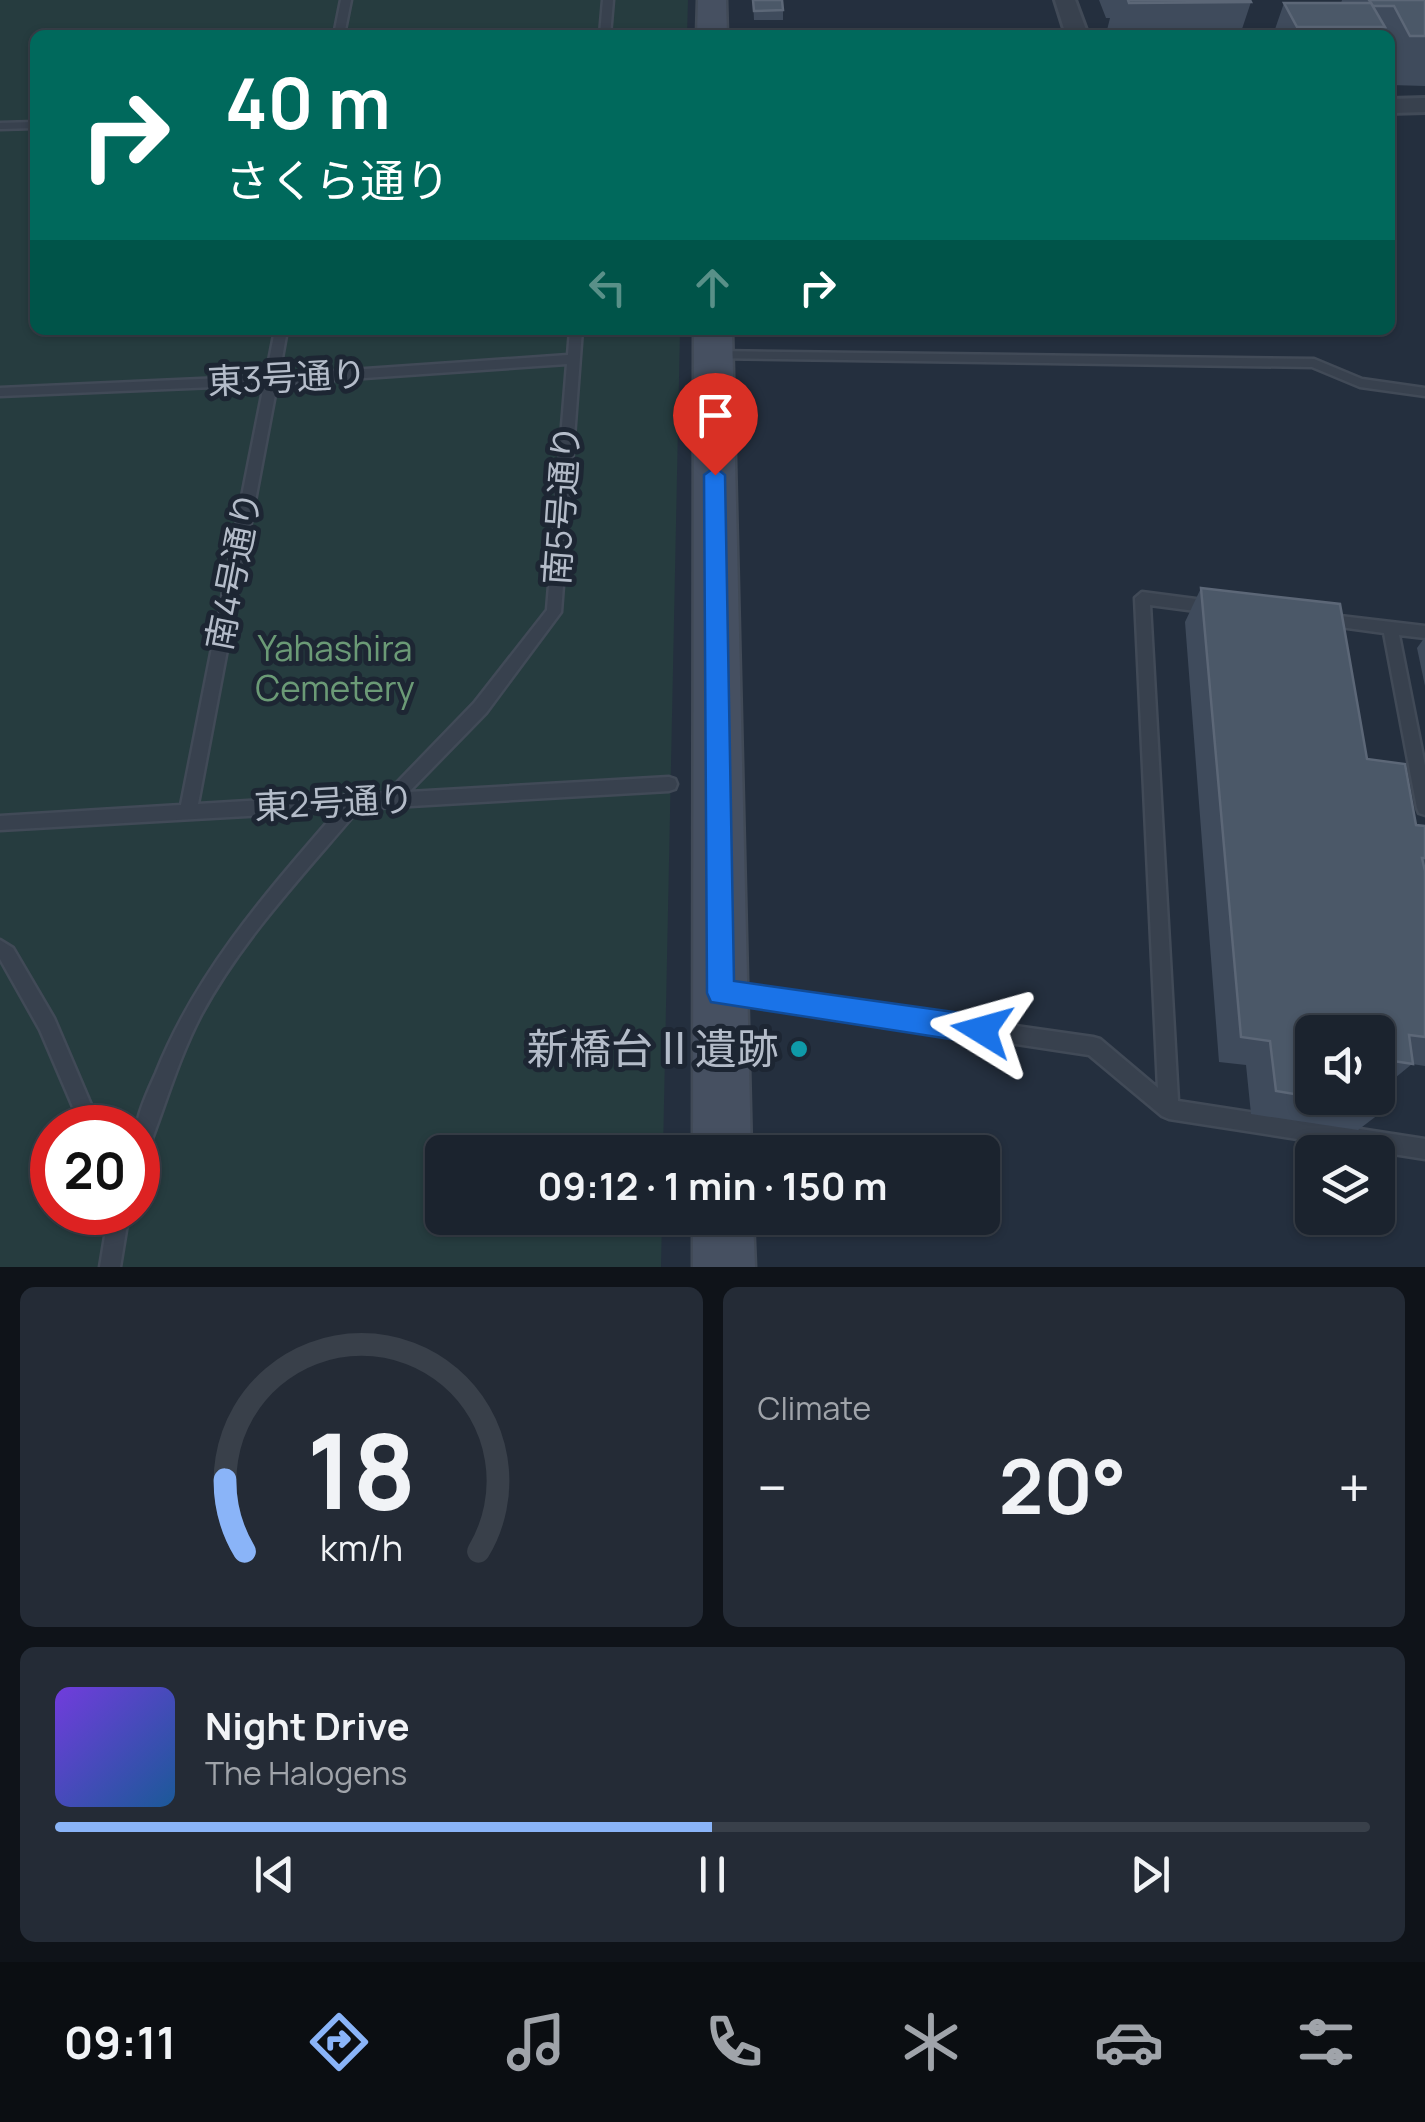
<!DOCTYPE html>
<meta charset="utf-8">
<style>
:root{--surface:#1b232e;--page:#242b36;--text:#f1f3f6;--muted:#a0a4aa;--line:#39404a;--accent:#8ab4f8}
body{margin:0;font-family:Manrope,"Noto Sans JP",sans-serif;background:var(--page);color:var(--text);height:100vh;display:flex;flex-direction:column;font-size:38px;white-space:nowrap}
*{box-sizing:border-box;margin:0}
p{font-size:32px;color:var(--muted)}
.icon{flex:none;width:55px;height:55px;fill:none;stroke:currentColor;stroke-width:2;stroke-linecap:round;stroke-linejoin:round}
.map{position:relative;height:1267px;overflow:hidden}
.drawer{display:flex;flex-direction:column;gap:20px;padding:20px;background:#0f1319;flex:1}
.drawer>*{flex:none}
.top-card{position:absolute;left:30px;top:30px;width:1365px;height:305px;border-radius:15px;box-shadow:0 2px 8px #0004,0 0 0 2px var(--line);background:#00695c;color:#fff;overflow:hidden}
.tools{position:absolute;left:1295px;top:1015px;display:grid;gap:20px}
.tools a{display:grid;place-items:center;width:100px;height:100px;border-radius:15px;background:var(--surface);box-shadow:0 2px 8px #0004,0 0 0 2px var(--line);font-size:50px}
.speed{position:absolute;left:30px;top:1105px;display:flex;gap:20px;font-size:50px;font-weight:700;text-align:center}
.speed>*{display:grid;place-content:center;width:130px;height:130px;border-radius:50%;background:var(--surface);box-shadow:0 2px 8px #0004,0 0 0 2px var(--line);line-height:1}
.speed .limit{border:15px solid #d22;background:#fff;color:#111}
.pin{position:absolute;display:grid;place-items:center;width:85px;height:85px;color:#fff;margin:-102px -42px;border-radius:50% 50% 50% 0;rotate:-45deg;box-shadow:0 0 10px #0007}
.pin .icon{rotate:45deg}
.me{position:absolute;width:110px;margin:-55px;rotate:278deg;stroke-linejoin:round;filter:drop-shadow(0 0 8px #0008)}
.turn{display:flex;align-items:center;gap:35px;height:210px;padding:0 30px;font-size:45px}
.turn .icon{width:130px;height:130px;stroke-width:2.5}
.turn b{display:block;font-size:70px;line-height:85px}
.lanes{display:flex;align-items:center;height:95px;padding:0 30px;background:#0003;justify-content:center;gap:50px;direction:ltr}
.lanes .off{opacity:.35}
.big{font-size:75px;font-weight:700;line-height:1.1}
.drawer .card{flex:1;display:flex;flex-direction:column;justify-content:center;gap:15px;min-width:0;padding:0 35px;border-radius:15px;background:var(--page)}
.drawer .dial{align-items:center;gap:0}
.dial svg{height:260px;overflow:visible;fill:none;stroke:var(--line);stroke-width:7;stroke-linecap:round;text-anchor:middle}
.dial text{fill:var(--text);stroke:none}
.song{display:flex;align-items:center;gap:30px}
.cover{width:120px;height:120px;border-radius:15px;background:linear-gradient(135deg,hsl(260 70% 55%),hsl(210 70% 35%))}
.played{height:10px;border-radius:5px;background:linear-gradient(90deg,var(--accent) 50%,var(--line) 50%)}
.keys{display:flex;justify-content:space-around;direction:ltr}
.heat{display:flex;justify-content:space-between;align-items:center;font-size:55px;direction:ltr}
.drawer .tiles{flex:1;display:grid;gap:20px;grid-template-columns:1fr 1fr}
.card:last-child{grid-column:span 2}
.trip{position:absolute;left:425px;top:1135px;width:575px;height:100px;border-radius:15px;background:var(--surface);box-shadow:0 2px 8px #0004,0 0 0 2px var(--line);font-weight:700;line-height:100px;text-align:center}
.tabs{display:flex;height:160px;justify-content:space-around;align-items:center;background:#0b0e12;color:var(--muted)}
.tabs .icon{width:70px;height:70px}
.tabs .on{color:var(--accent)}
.tabs b{font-size:45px;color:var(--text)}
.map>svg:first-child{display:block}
.green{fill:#263c3f;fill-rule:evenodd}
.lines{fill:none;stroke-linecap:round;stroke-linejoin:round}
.lane-casing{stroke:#414a57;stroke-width:5}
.street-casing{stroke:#414a57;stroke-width:6}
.secondary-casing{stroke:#414a57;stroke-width:5}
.lane{fill:#38414e;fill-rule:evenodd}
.street{fill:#38414e;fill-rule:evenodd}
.secondary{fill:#465061;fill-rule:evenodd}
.wall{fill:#3f4b5c;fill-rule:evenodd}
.building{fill:#4b5868;stroke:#5c6777;stroke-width:2.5}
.route{fill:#1a73e8;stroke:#114b97;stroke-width:2.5}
.culture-dot{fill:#0f9aa8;stroke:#1d2633;stroke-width:4}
.labels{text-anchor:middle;stroke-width:10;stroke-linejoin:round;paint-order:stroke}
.street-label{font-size:35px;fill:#b4bcc9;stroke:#1d2633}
.park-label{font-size:35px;fill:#6b9a76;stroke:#1d2633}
.near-poi-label{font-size:42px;fill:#b4bcc9;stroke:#1d2633;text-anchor:end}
</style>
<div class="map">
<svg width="1425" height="1267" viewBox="0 0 1425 1267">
<rect width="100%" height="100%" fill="#242f3e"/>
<path class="green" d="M 0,0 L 688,0 L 687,35 L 35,35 L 35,330 L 680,330 L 663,1152 L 442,1152 L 442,1218 L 662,1218 L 661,1267 L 0,1267 ZM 52,1128 L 138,1128 L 138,1212 L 52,1212 Z"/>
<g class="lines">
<defs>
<g id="lane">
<polygon points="341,0 351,0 344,35 334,35"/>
<polygon points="603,0 613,0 610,35 600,35"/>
<polygon points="35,122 35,128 0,129 0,123"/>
<path d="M 275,330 L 287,330 L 279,375 L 568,355 L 570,330 L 582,330 L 561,612 L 486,713 L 409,792 L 669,777 L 675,779 L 677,784 L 675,789 L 669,791 L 359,809 C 303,875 242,939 201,1015 C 177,1061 164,1110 145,1157 L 138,1160 C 137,1149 136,1131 137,1124 C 140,1107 149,1089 156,1073 C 196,972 267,892 337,811 L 0,830 L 0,816 L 181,805 L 264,385 L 0,396 L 0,388 L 266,376 ZM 567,364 L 547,610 L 474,703 L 387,793 L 198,804 L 277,384 Z"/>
<polygon points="714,351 1314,359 1362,379 1425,388 1425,396 1360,387 1312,367 710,358 708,355"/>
<polygon points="1142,592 1211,601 1216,603 1218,607 1216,611 1211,613 1150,605 1178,1101 1425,1139 1425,1159 1169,1119 1162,1116 1089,1055 722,1000 719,994 722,988 728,985 1093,1037 1100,1039 1158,1088 1135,598"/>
<polygon points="1323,614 1425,626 1425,638 1399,635 1425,766 1425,815 1419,813 1417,808 1384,633 1318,624 1316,620 1318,616"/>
<polygon points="0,940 13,948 54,1018 101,1128 82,1128 40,1030 0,959"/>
<polygon points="109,1212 129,1212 120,1267 100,1267"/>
</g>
<g id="street">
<polygon points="1055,0 1075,0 1088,35 1066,35"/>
<polygon points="1425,98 1425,112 1390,113 1390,99"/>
</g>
<g id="secondary">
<polygon points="698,0 726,0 727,35 697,35"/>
<polygon points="694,330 732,330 751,1152 693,1152"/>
<polygon points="693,1218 753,1218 755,1267 693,1267"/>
</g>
</defs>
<use href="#lane" class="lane-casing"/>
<use href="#street" class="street-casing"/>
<use href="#secondary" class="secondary-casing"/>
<use href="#lane" class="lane"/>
<use href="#street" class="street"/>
<use href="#secondary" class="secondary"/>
</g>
<g class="wall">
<polygon points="753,0 783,10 783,20 754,20"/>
<polygon points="1099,0 1250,0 1251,2 1240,35 1109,35 1107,30 1110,18 1106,18"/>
<polygon points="1342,0 1425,0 1425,86 1390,85 1390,35 1273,35 1284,3 1341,3"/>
<path d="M 1201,588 L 1367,759 L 1416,825 L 1425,826 L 1425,1066 L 1412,1064 L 1384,1087 L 1387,1108 L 1358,1130 L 1251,1114 L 1246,1065 L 1219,1062 L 1185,622 ZM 1312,1032 L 1378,1098 L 1312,1098 Z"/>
<polygon points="1425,637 1425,686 1417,648"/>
</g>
<g class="building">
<polygon points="753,0 782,0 783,10 754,11"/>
<polygon points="1128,0 1250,0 1251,2 1129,3"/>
<polygon points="1369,0 1425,0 1425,36 1410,36 1394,6 1373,6"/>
<polygon points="1284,3 1371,3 1385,27 1297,27"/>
<polygon points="1201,588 1340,604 1367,759 1405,764 1416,825 1425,826 1425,858 1422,858 1425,871 1425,1037 1409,1035 1413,1064 1380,1059 1387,1108 1318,1098 1378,1098 1378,1032 1312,1032 1312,1097 1276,1091 1270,1041 1241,1037"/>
</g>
<polygon class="route" points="715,467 725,475 734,981 982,1016 992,1020 996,1030 992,1040 982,1044 711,1002 707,993 704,475"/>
<circle class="culture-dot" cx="799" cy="1049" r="10"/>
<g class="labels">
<g class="street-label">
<text transform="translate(287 378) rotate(-3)" y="12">東3号通り</text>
<text transform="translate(562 505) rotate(-86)" y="12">南5号通り</text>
<text transform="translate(234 571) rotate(-79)" y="12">南4号通り</text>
<text transform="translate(334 803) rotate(-3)" y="12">東2号通り</text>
</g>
<g class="park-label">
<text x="335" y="661">Yahashira<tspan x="335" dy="40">Cemetery</tspan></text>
</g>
<g class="near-poi-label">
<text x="779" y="1064">新橋台Ⅱ遺跡</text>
</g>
</g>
</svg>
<div class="tools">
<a><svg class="icon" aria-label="sound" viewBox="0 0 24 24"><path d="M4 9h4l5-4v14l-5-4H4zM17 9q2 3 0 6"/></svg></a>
<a><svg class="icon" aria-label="layers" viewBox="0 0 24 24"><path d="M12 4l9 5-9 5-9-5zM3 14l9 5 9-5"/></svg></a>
</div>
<div class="speed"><div class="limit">20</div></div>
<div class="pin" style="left:715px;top:475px;background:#d93025"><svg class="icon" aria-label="arrive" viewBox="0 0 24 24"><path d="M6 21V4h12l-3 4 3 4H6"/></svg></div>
<svg class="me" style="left:982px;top:1030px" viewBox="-20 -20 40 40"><path d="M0-17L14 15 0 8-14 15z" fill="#1a73e8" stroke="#fff" stroke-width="4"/></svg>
<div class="trip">09:12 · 1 min · 150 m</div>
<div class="top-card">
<div class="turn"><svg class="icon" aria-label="right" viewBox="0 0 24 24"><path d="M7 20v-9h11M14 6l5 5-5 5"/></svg><div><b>40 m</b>さくら通り</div></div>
<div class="lanes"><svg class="icon off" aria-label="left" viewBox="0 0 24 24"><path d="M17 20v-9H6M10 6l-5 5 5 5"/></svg><svg class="icon off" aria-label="ahead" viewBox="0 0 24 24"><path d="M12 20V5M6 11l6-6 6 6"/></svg><svg class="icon" aria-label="right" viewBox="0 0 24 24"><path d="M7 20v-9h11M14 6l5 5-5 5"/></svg></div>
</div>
</div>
<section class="drawer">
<div class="tiles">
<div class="card dial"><svg viewBox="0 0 100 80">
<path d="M14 69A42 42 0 1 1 86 69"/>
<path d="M14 69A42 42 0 0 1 8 47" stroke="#8ab4f8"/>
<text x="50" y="56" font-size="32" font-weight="700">18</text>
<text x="50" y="72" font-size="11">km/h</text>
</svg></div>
<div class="card"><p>Climate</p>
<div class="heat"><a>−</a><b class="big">20°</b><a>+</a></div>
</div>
<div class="card">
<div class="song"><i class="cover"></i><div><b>Night Drive</b><p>The Halogens</p></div></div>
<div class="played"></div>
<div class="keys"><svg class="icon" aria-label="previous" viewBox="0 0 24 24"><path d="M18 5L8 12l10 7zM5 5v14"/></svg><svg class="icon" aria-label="pause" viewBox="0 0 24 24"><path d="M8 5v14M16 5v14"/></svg><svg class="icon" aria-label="next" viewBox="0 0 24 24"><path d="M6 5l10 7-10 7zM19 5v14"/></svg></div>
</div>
</div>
</section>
<nav class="tabs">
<b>09:11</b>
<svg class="icon on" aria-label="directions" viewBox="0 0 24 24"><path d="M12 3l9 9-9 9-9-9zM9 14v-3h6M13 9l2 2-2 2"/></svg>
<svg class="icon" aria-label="music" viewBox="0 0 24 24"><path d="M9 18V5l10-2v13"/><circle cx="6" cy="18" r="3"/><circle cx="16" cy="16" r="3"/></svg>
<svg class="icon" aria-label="phone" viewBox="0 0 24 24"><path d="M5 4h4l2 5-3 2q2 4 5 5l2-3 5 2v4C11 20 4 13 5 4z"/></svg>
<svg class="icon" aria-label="climate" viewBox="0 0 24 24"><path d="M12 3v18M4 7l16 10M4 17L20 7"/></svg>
<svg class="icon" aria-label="car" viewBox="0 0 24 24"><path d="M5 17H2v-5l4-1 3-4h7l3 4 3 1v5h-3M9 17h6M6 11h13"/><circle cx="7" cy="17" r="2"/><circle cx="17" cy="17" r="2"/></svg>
<svg class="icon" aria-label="filters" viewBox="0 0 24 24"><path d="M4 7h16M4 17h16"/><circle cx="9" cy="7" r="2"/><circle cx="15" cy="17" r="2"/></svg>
</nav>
